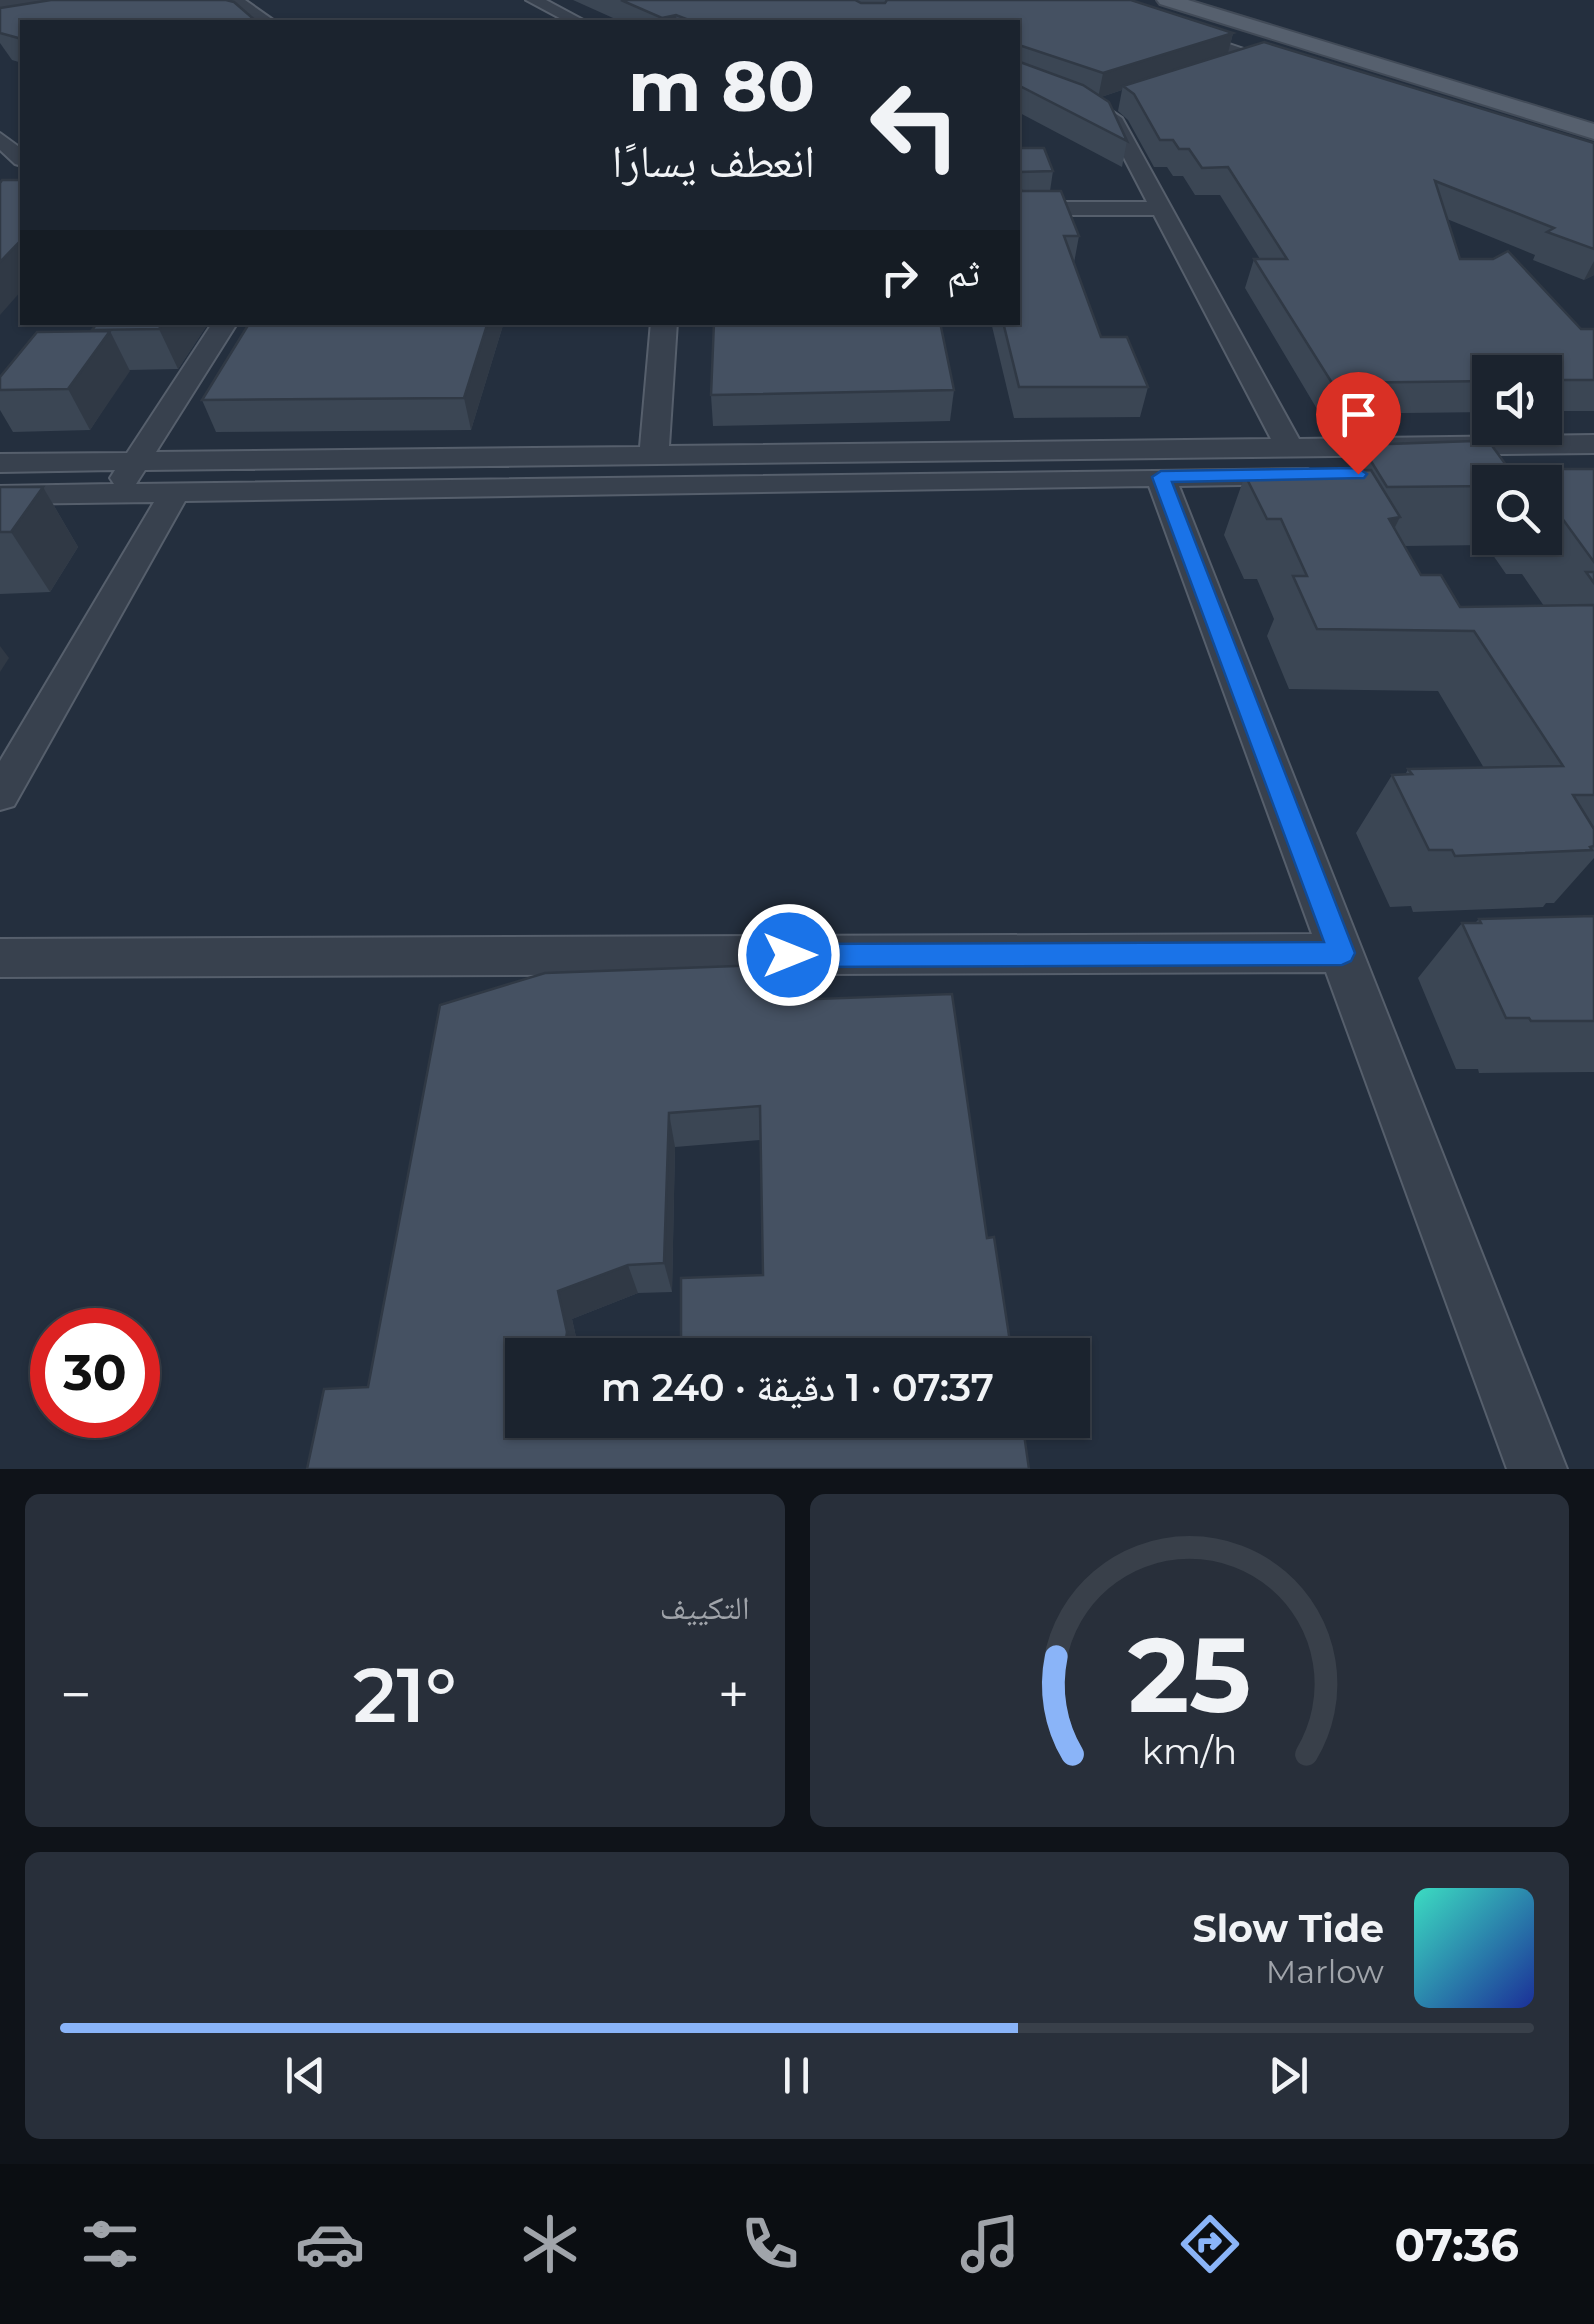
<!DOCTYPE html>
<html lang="ar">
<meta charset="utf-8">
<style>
:root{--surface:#1b232e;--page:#282f3a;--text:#f1f3f6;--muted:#a0a4aa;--line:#39404a;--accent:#8ab4f8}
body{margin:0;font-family:Montserrat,"Noto Naskh Arabic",sans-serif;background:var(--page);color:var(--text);direction:rtl;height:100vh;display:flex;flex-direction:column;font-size:38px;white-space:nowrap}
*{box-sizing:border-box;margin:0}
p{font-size:32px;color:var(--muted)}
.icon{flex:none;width:55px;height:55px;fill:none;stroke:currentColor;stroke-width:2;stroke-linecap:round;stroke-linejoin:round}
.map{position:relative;height:1469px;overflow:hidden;direction:ltr}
.sheet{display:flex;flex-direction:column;gap:25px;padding:25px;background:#0f1319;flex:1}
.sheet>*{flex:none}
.banner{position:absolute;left:20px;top:20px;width:1000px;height:305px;border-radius:0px;box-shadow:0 2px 8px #0004,0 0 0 2px var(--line);direction:rtl;background:#1b232e;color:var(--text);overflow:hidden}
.buttons{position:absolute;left:1472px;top:355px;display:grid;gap:20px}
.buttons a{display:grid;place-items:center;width:90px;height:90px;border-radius:0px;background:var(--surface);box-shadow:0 2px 8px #0004,0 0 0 2px var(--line);font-size:50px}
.speed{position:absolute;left:30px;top:1308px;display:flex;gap:20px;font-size:50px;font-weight:700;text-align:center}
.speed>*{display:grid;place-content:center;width:130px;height:130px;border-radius:50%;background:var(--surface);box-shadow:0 2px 8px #0004,0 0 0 2px var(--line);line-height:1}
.speed .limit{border:15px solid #d22;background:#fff;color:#111}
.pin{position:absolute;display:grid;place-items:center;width:85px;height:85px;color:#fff;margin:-102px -42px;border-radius:50% 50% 50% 0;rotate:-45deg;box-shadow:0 0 10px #0007}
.pin .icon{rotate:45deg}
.me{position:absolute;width:110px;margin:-55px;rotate:90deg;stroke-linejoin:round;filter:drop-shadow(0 0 8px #0008)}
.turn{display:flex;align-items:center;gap:35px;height:210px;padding:0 40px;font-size:45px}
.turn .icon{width:130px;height:130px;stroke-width:2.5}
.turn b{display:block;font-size:70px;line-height:85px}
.then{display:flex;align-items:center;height:95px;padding:0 40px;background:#0003;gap:20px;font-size:38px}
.big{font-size:75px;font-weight:600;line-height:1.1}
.sheet .tile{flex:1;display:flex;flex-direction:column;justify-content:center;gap:15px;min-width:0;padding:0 35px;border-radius:15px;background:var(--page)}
.sheet .dial{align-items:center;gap:0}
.dial svg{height:260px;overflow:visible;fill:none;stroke:var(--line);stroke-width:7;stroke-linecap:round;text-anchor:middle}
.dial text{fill:var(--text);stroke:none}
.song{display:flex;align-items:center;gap:30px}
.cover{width:120px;height:120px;border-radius:15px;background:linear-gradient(135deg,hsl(170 70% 55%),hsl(230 70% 35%))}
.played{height:10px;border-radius:5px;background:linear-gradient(90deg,var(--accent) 65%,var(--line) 65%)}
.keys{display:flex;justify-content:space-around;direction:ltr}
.heat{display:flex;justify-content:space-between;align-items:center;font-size:55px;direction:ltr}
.sheet .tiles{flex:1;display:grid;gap:25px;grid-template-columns:1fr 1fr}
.tile:last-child{grid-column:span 2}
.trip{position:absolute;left:505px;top:1338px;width:585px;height:100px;border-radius:0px;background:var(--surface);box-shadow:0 2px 8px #0004,0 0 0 2px var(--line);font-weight:600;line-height:100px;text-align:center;direction:rtl}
.tabs{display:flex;height:160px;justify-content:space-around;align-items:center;background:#0b0e12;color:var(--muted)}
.tabs .icon{width:70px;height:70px}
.tabs .selected{color:var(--accent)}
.tabs b{font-size:45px;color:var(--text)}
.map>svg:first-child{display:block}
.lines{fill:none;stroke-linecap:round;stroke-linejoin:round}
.minor-casing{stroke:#565f6c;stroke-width:4}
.major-casing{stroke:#414a57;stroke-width:4}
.minor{fill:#38414e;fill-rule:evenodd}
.major{fill:#56606e;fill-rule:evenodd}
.wall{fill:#3b4654;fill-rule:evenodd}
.shaded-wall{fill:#303945}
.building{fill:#455162;stroke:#303945;stroke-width:2.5}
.route{fill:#1a73e8;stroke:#114b97;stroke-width:2.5}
</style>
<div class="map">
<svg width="1594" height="1469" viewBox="0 0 1594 1469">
<rect width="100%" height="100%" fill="#242f3e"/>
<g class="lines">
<defs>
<g id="minor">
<polygon points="0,0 141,0 133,5 0,9"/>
<polygon points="226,0 245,0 276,22 258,22"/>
<polygon points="526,0 546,0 587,22 567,22"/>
<polygon points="1075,0 1099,0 1294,66 1279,70"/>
<polygon points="1018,72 1094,99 1122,118 1299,439 1594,435 1594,453 145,470 136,484 1308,469 1312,475 1308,481 1297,484 1179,486 1567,1469 1507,1469 1326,972 0,977 0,939 1312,934 1149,486 185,501 14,806 0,810 0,761 154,502 0,504 0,486 114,484 110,478 115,470 0,472 0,454 127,453 213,322 238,322 156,452 640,447 651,322 677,322 669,446 1271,439 1154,215 1018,215 1018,202 1147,202 1107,125 1080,107 1018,83"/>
<polygon points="0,133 22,149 22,166 15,164 0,150"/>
</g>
<polygon id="major" points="1157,0 1188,0 1594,124 1594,139 1160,4"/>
</defs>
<use href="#minor" class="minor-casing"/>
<use href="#major" class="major-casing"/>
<use href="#minor" class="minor"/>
<use href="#major" class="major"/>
</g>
<g class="wall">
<polygon points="573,0 1131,0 1233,33 1228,53 1594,143 1594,275 1584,280 1533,260 1535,255 1447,219 1460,259 1581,329 1594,329 1594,411 1545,411 1545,372 1490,372 1490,412 1320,414 1245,288 1254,259 1260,259 1220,195 1195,195 1183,176 1173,176 1167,167 1154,167 1128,120 1118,111 1122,90 1101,97 1127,141 1122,167 1018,112 1018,22 622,22"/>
<polygon points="0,8 22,22 22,63 12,60 0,43"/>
<polygon points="1018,148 1053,171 1050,191 1079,236 1074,263 1101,337 1148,387 1140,417 1014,418 991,322 1018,322"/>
<polygon points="98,322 209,322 178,369 129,370 90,430 13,432 0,410 0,377 92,331"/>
<polygon points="250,322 504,322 471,430 216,432 202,400"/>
<polygon points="954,390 950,421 713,426 711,395"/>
<path d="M 1361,445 L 1509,469 L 1594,469 L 1594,858 L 1554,903 L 1546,903 L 1543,907 L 1413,912 L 1411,906 L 1390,907 L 1356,833 L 1392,775 L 1405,775 L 1408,769 L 1484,768 L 1438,691 L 1289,689 L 1267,636 L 1274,619 L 1257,579 L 1244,579 L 1224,535 L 1245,475 L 1257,475 L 1258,472 L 1350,470 ZM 1490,482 L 1545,482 L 1545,538 L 1490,538 ZM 1486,545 L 1506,574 L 1522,574 L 1544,606 L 1460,607 L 1421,575 L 1404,546 Z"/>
<polygon points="0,487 43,487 78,547 50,592 0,594"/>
<polygon points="1594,916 1594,1072 1479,1073 1478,1069 1456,1069 1418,978 1462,923 1475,923 1479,919"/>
<polygon points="788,964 763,1275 760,1140 675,1147 672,1292 638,1293 572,1319 580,1355 522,1355 522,1420 307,1469 368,1387"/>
</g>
<g class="shaded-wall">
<polygon points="676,15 677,22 662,22 662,18"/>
<polygon points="1233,33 1227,57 1123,86 1122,90 1098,98 1103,73"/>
<polygon points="22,239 22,290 0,315 0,262"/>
<polygon points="1594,261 1594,275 1584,280"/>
<polygon points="164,322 209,322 178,369 159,329"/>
<polygon points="488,322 504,322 471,430 464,398"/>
<polygon points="110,331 130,371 90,430 68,389"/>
<polygon points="43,487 78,547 50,592 11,532"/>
<polygon points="1400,517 1371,576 1389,519"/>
<polygon points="0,646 9,658 0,672"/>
<polygon points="669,1113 675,1147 672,1292 664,1263"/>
<polygon points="628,1265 638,1293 572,1319 580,1355 565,1355 558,1291"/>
</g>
<g class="building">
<polygon points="51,0 226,0 234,2 257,22 22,22 22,39 0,33 0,8"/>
<polygon points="621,0 855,0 861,3 885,3 887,0 1131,0 1233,33 1103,73 1019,45 1020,62 1083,85 1109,102 1127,141 1018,85 1018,22 694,22 676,15 662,18"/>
<polygon points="1264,42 1594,143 1594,249 1547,232 1554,228 1435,181 1460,259 1493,259 1508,251 1581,329 1594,329 1594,380 1545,380 1545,372 1490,372 1490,381 1332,383 1254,259 1287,259 1228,167 1202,168 1189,149 1179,149 1173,140 1160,140 1134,94 1123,86"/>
<polygon points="1018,148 1044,148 1053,171 1019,172 1018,187 1022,191 1061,191 1079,236 1064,236 1101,337 1127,337 1148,387 1019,387 1003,322 1018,322"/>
<polygon points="2,180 22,180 22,239 0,262 0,183"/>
<polygon points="98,322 164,322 159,329 92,330"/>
<polygon points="250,322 488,322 464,398 202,400"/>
<polygon points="714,322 940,322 954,390 711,395"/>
<polygon points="110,331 68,389 0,390 0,377 37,332"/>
<polygon points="1474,441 1490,443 1509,469 1594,469 1594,562 1559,514 1545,514 1545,482 1490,482 1490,486 1387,487 1361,445"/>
<polygon points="1371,470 1400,517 1389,519 1421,575 1441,575 1460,607 1594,605 1594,795 1573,795 1594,829 1594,846 1590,847 1592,850 1455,856 1452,850 1429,850 1392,775 1412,774 1408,769 1563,766 1474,631 1317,629 1293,576 1307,576 1281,519 1267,519 1245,475 1260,475 1258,472"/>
<polygon points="0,487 43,487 11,532 0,532"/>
<polygon points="1586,572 1594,572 1594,583"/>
<polygon points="1594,916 1594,1021 1531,1021 1529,1018 1506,1018 1462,923 1481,923 1479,919"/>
<polygon points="788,964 790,1000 952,994 987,1238 994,1237 1012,1355 681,1355 681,1278 763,1275 760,1106 669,1113 664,1263 628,1265 558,1291 567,1332 564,1353 522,1355 522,1420 560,1420 682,1426 682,1420 1022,1420 1029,1469 307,1469 324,1389 368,1387 440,1005 545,973"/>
</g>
<polygon class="route" points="1358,468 1367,474 1364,478 1172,482 1355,953 1351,961 1342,965 789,967 780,964 776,955 780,947 789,944 1324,942 1152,477 1161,471"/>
</svg>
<div class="buttons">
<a><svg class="icon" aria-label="sound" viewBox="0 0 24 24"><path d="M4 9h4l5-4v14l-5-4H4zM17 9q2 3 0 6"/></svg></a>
<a><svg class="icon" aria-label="search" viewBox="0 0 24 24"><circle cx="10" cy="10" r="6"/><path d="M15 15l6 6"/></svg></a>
</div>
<div class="speed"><div class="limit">30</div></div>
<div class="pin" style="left:1358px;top:474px;background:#d93025"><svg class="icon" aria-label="arrive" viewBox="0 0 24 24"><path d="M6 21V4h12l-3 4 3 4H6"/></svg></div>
<svg class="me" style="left:789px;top:955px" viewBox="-20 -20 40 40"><circle r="17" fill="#1a73e8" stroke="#fff" stroke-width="3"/><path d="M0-11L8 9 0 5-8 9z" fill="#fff"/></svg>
<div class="trip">07:37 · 1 دقيقة · 240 m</div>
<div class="banner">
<div class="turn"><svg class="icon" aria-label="left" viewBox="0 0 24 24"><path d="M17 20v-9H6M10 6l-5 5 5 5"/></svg><div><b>80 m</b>انعطف يسارًا</div></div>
<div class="then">ثم<svg class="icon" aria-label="right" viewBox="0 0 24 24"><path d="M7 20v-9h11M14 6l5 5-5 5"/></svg></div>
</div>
</div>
<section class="sheet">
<div class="tiles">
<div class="tile dial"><svg viewBox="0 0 100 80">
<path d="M14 69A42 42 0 1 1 86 69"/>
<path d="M14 69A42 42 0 0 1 9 39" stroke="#8ab4f8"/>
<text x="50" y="56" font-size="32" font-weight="700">25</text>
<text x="50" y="72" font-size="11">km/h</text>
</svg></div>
<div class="tile"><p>التكييف</p>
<div class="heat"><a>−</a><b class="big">21°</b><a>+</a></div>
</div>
<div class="tile">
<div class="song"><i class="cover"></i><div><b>Slow Tide</b><p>Marlow</p></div></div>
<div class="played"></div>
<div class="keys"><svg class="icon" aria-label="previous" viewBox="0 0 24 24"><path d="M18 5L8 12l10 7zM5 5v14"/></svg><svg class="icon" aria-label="pause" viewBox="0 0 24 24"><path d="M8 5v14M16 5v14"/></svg><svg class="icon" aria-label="next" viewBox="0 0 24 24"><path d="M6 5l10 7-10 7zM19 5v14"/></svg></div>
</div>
</div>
</section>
<nav class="tabs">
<b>07:36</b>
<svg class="icon selected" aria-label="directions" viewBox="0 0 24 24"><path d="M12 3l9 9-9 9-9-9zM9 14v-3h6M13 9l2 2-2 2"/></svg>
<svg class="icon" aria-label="music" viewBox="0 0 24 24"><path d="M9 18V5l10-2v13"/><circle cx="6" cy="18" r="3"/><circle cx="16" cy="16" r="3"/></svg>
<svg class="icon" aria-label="phone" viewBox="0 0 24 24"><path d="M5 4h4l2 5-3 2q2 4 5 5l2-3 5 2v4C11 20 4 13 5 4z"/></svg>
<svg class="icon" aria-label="climate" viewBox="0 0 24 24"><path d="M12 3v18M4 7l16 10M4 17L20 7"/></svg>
<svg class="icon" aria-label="car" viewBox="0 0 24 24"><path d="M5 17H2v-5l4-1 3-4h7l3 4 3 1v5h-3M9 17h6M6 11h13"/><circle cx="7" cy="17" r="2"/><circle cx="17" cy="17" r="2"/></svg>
<svg class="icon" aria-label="filters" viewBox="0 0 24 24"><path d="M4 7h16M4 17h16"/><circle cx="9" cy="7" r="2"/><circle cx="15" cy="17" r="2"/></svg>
</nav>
